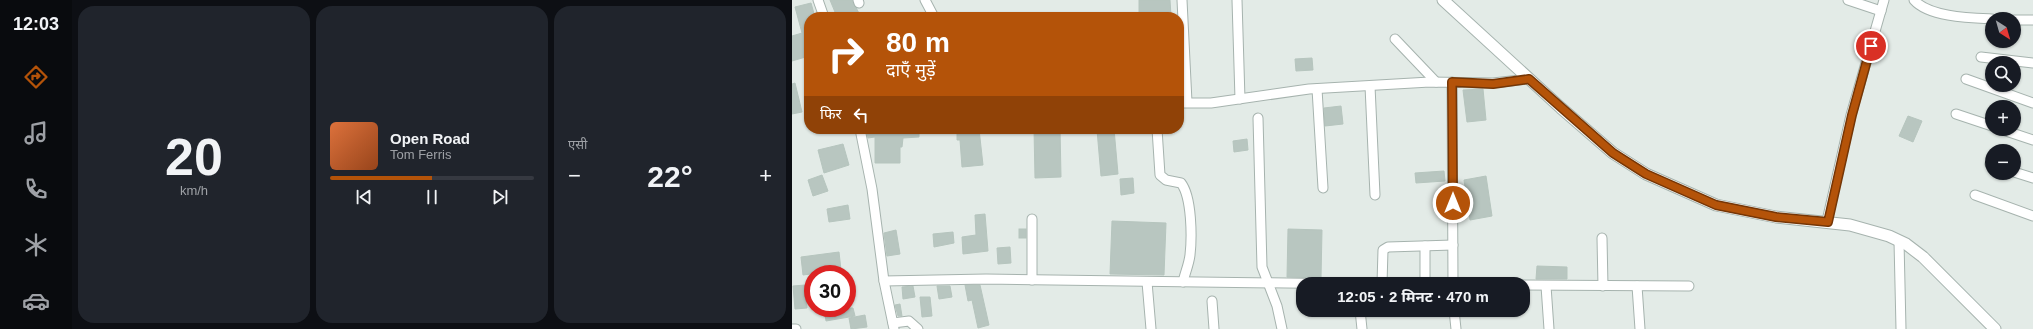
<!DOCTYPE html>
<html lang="hi">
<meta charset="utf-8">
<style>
:root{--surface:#171b24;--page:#20242c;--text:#f1f3f6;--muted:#9ea1a6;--line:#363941;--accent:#b45309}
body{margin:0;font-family:Helvetica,"Noto Sans Devanagari",sans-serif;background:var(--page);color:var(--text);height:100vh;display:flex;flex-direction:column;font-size:15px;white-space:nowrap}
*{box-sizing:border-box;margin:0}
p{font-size:13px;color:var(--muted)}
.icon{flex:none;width:22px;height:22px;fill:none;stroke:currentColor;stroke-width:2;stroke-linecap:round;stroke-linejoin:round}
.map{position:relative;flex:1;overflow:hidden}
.side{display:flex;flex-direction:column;gap:6px;padding:6px;background:#0d0f14;width:720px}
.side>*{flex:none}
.top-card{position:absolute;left:12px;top:12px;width:380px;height:122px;border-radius:16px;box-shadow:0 1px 3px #0004;background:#b45309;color:#fff;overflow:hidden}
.needle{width:26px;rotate:143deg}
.buttons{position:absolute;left:1193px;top:12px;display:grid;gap:8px}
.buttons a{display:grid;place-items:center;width:36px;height:36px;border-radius:50%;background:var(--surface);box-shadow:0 1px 3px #0004;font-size:20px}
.speed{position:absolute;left:12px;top:265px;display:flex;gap:8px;font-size:20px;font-weight:700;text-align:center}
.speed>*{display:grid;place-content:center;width:52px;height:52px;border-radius:50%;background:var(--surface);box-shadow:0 1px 3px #0004;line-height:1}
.speed .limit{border:6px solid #d22;background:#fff;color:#111}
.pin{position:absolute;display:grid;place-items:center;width:34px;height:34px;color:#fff;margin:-17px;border:2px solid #fff;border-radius:50%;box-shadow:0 1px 4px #0007}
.me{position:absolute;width:44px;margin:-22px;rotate:0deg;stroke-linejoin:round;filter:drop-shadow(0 0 3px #0008)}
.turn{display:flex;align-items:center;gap:14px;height:84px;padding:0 16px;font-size:18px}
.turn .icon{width:52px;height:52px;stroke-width:2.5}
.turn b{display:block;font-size:28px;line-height:34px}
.then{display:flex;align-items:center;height:38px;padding:0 16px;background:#0003;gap:8px;font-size:15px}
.big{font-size:30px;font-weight:700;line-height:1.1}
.side .card{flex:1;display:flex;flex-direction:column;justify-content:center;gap:6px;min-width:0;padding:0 14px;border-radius:16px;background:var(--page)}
.side .dial{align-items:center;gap:0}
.dial b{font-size:52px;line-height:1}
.song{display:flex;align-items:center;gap:12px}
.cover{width:48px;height:48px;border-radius:6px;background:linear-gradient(135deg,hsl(20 70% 55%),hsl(20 70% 35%))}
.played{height:4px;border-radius:2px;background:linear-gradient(90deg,var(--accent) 50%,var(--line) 50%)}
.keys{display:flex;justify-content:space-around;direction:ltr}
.heat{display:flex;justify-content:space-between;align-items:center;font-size:22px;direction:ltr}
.side .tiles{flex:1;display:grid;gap:6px;grid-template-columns:repeat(3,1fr)}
.trip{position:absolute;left:504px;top:277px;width:234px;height:40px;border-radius:16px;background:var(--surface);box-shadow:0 1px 3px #0004;font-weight:700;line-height:40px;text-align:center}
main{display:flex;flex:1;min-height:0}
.tab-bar{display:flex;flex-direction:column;width:72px;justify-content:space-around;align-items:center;background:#090b0e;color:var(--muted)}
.tab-bar .icon{width:28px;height:28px}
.tab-bar .selected{color:var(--accent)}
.tab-bar b{font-size:18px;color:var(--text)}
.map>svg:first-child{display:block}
.building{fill:#b8c6c0;stroke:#b6c5be}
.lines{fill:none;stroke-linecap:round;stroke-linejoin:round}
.minor-casing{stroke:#a6b3ae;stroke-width:11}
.tertiary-casing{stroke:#a6b3ae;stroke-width:13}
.minor{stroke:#fff;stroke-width:9}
.tertiary{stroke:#fff;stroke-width:11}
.route-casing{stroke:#753606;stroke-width:10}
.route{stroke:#b45309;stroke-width:7}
</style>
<main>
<nav class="tab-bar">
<b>12:03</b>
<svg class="icon selected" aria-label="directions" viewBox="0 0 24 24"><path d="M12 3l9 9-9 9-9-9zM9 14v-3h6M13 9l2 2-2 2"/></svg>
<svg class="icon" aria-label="music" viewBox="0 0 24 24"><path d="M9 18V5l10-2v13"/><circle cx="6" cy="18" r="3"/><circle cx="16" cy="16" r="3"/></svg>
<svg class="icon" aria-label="phone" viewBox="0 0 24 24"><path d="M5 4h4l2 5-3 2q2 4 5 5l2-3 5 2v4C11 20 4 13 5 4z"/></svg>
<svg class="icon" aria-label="climate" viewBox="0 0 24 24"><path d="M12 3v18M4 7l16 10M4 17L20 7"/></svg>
<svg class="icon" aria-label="car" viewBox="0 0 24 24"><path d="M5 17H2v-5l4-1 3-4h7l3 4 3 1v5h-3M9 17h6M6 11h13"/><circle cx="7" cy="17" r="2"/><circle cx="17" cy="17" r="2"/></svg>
</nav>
<section class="side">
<div class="tiles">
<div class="card dial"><b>20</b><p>km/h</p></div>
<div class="card">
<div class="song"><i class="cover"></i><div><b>Open Road</b><p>Tom Ferris</p></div></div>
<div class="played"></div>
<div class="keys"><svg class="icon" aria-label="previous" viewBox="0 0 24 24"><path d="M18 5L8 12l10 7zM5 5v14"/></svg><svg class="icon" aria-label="pause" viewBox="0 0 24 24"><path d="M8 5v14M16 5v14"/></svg><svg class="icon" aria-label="next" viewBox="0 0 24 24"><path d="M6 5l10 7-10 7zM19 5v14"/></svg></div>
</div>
<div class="card"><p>एसी</p>
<div class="heat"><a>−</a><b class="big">22°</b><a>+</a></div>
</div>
</div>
</section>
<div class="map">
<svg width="1241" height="329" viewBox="0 0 1241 329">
<rect width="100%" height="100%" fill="#e3ebe7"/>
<g class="building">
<polygon points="38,0 60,0 69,17 45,17"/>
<polygon points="347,0 378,0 379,16 347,17"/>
<polygon points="19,3 23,17 17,17 17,56 0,61 0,36 10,33 3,7"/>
<polygon points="520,58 521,70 504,71 503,59"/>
<polygon points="3,83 10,112 0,114 0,84"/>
<polygon points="691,89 694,120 675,122 671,90"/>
<polygon points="549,106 551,124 533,126 532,108"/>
<polygon points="1116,116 1130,121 1121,142 1107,136"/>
<polygon points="74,129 115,131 115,129 123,129 123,131 127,132 127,137 111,138 110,147 108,147 108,163 83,163 83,137 76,138"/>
<polygon points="165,129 187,129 191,165 170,167 168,140 165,140"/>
<polygon points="242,129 268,129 269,177 243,178"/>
<polygon points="322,129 326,174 309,176 305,130"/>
<polygon points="455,139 456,150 442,152 441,141"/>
<polygon points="51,144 57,165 32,173 26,150"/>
<polygon points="652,171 653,181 624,183 623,173"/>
<polygon points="30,175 36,191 21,196 16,180"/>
<polygon points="694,176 700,216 678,220 672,180"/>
<polygon points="341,178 342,193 329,195 328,179"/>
<polygon points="56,205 58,219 37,222 35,209"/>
<polygon points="193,214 196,251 171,254 170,237 184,235 183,215"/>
<polygon points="320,221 374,223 372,275 318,274"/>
<rect x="227" y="229" width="7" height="9"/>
<polygon points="496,229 530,230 529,278 495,277"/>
<polygon points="104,230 108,254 95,256 92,233"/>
<polygon points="161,232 162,243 142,247 141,234"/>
<polygon points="218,247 219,263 206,264 205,248"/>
<polygon points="47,252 49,270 11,275 9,257"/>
<polygon points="745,266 775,267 775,279 744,279"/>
<polygon points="13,285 15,308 3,309 1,286"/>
<polygon points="173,285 188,285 197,325 186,328 180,300 176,301"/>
<polygon points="121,286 123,297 111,299 110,287"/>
<polygon points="145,286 158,286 160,297 147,299"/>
<polygon points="128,297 138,297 140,316 130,317"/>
<polygon points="108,304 110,316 106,316 103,305"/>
<polygon points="32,308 61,308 63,316 34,321"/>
<polygon points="73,315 75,327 59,329 57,318"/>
</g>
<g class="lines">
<defs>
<g id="minor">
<polyline points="26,0 32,17"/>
<polyline points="66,0 67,3"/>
<polyline points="133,0 142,17"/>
<polyline points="390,0 395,102"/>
<polyline points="445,0 448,99"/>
<polyline points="1056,0 1089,11"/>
<path d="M 1122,0 C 1137,17 1178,18 1200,19"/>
<polyline points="1222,20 1241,20"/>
<polyline points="603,39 644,82"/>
<polyline points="1189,57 1241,63"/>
<polyline points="1174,79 1241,103"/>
<polyline points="660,82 661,284"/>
<polyline points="578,86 583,195"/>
<polyline points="525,89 531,188"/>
<polyline points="387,103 419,103 517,89 638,82 701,83 737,79"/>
<polyline points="1164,114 1200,126"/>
<polyline points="466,118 470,267 485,306 490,329"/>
<polyline points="68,129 80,189 92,281 102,329"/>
<path d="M 365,129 L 368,175 L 374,180 L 389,183 C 400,197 400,238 398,255 C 397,264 393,273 391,282"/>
<polyline points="1208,129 1241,140"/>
<polyline points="1198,164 1200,165"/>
<polyline points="1222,172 1241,178"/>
<polyline points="1183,195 1241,216"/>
<polyline points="240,219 240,280"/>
<polyline points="1035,221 1059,115 1092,0"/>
<polyline points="810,238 811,286"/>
<polyline points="1107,241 1109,329"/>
<polyline points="92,281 194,279 561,284"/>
<polyline points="355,282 359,329"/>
<polyline points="590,284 591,250 596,247 661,245"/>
<polyline points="633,284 633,246"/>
<polyline points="634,284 652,284"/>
<polyline points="678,284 691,284"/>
<polyline points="731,285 897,286"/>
<polyline points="754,286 757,329"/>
<polyline points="845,286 848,329"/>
<polyline points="420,301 422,329"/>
<polyline points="568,310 570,329"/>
<polyline points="662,310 664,329"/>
<polyline points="101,323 117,321 126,329"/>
<polyline points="0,329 4,329"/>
</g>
<polyline id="tertiary" points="651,0 769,108 821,153 854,174 924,205 984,217 1058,225 1097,236 1114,244 1131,257 1203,329"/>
</defs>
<use href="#minor" class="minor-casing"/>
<use href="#tertiary" class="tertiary-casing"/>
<use href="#minor" class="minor"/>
<use href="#tertiary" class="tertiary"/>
</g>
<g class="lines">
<defs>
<polyline id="route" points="661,203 660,82 701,84 737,79 821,153 854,174 924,205 984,217 1036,222 1060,115 1079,46"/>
</defs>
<use href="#route" class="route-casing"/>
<use href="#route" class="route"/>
</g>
</svg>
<div class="buttons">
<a><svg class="needle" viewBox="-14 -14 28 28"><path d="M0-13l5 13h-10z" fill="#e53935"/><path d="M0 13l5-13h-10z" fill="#9ea1a6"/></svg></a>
<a><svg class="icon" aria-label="search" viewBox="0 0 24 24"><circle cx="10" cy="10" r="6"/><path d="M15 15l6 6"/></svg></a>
<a>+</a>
<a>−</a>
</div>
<div class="speed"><div class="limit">30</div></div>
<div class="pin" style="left:1079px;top:46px;background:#d93025"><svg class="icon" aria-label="arrive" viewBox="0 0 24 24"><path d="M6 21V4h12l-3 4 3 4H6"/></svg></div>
<svg class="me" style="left:661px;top:203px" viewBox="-20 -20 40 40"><circle r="17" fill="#b45309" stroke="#fff" stroke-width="3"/><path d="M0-11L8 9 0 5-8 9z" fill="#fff"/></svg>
<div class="trip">12:05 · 2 मिनट · 470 m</div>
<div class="top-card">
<div class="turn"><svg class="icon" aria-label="right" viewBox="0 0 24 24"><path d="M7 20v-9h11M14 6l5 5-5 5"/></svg><div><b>80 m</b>दाएँ मुड़ें</div></div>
<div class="then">फिर<svg class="icon" aria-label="left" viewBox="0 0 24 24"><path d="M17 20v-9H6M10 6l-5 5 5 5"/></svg></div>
</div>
</div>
</main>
